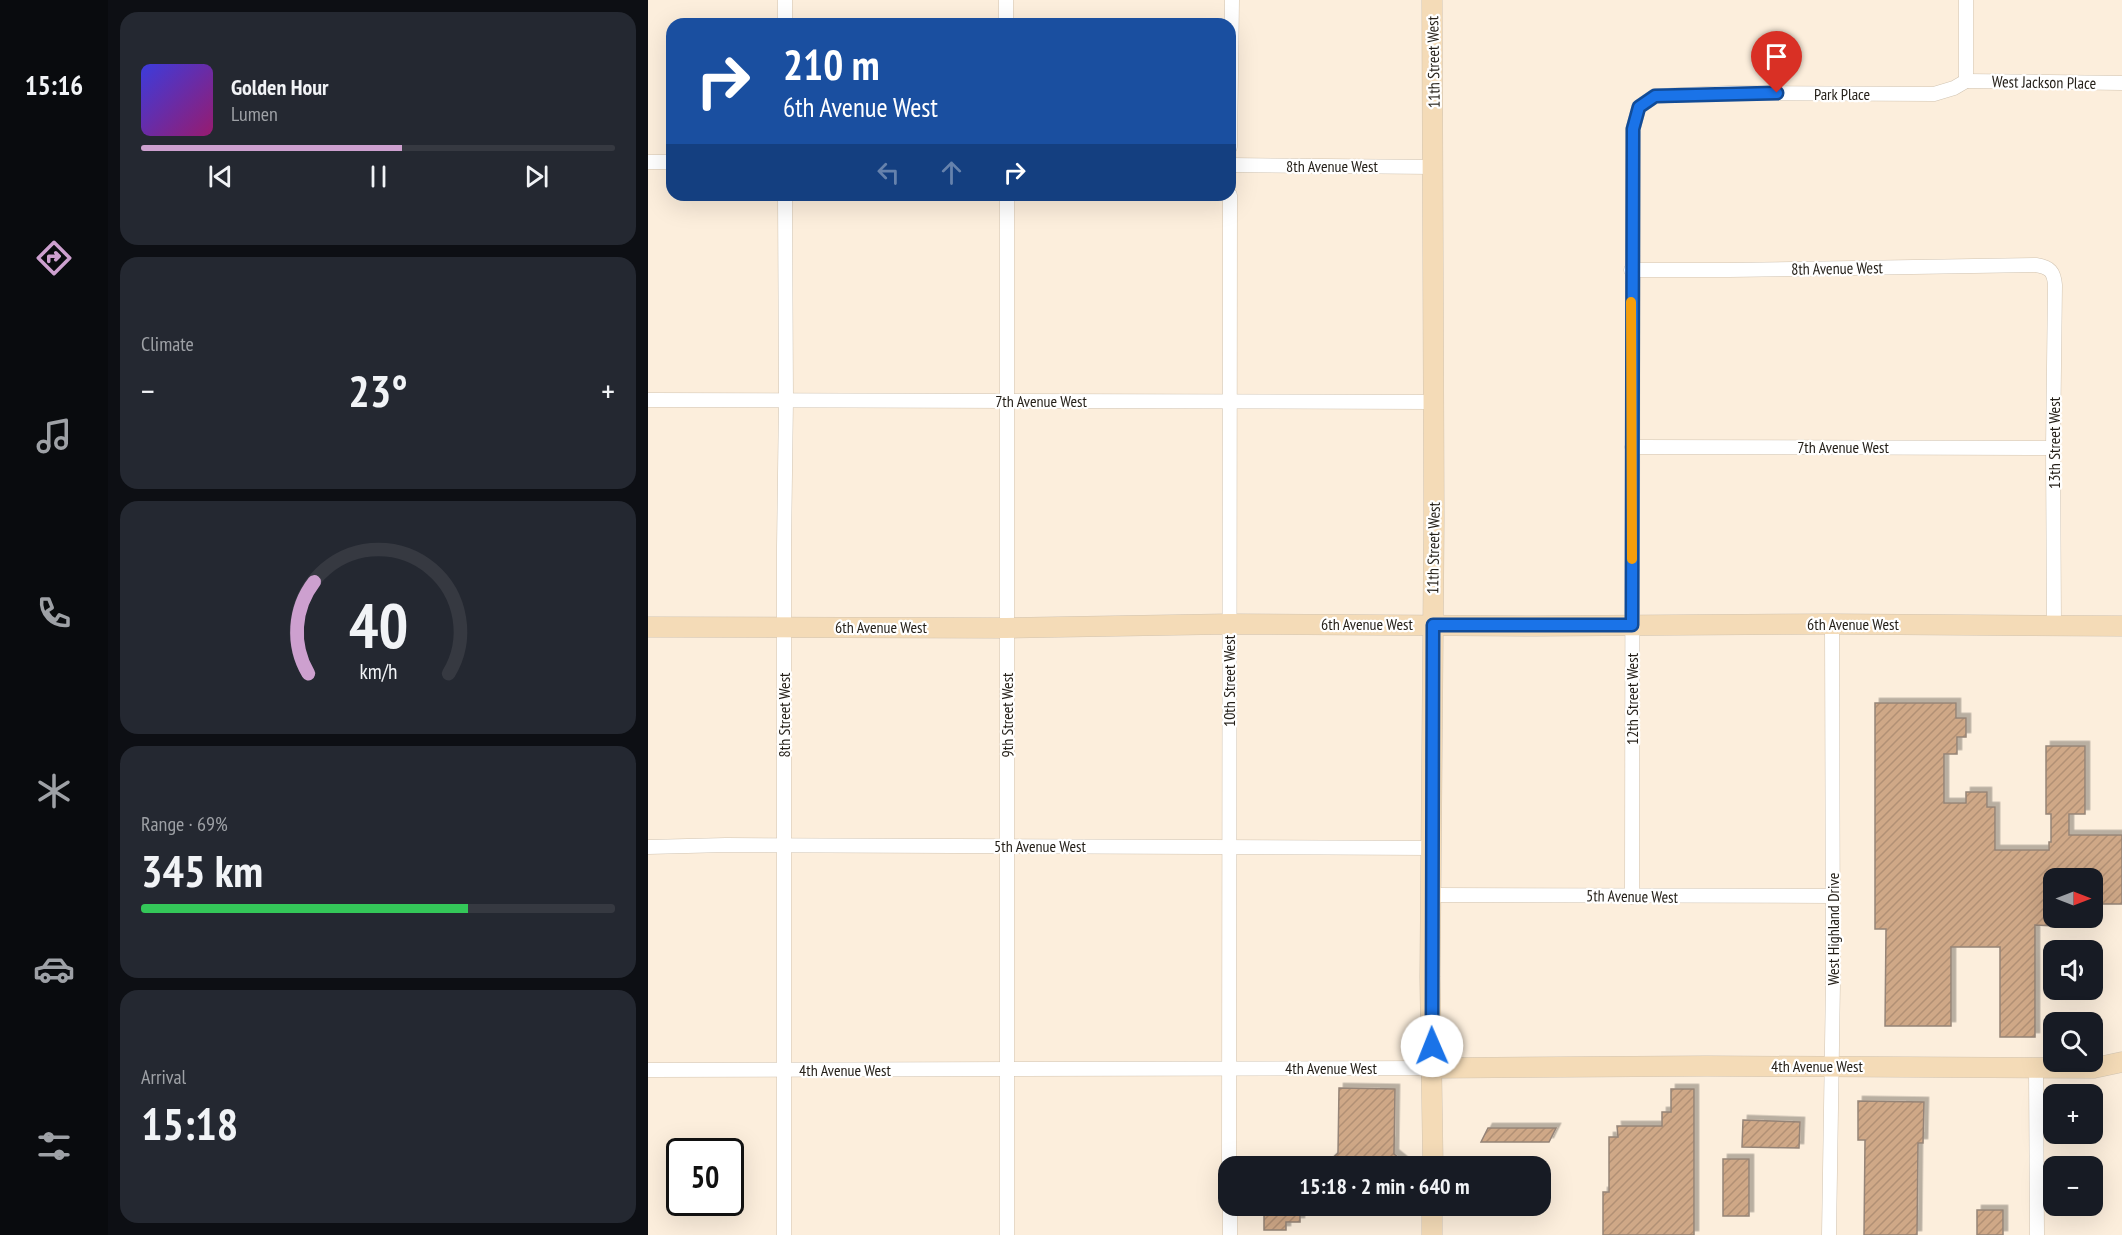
<!DOCTYPE html>
<meta charset="utf-8">
<style>
:root{--surface:#171b24;--page:#242831;--text:#f1f3f6;--muted:#9ea1a6;--line:#363941;--accent:#cda0cf}
body{margin:0;font-family:"PT Sans Narrow",sans-serif;background:var(--page);color:var(--text);height:100vh;display:flex;flex-direction:column;font-size:22px;white-space:nowrap}
*{box-sizing:border-box;margin:0}
p{font-size:20px;color:var(--muted)}
.icon{flex:none;width:33px;height:33px;fill:none;stroke:currentColor;stroke-width:2;stroke-linecap:round;stroke-linejoin:round}
.map{position:relative;flex:1;overflow:hidden}
.drawer{display:flex;flex-direction:column;gap:12px;padding:12px;background:#0d0f14;width:540px}
.drawer>*{flex:none}
.top-card{position:absolute;left:18px;top:18px;width:570px;height:183px;border-radius:18px;box-shadow:0 6px 24px #0002;background:#1a4fa0;color:#fff;overflow:hidden}
.needle{width:39px;rotate:90deg}
.fabs{position:absolute;left:1395px;top:868px;display:grid;gap:12px}
.fabs a{display:grid;place-items:center;width:60px;height:60px;border-radius:12px;background:var(--surface);box-shadow:0 6px 24px #0002;font-size:30px}
.speed{position:absolute;left:18px;top:1138px;display:flex;gap:12px;font-size:30px;font-weight:700;text-align:center}
.speed>*{display:grid;place-content:center;width:78px;height:78px;border-radius:50%;background:var(--surface);box-shadow:0 6px 24px #0002;line-height:1}
.speed .limit{border:3px solid #111;border-radius:9px;background:#fff;color:#111}
.pin{position:absolute;display:grid;place-items:center;width:51px;height:51px;color:#fff;margin:-62px -26px;border-radius:50% 50% 50% 0;rotate:-45deg;box-shadow:0 0 6px #0007}
.pin .icon{rotate:45deg}
.me{position:absolute;width:66px;margin:-33px;rotate:359deg;stroke-linejoin:round;filter:drop-shadow(0 0 4px #0008)}
.turn{display:flex;align-items:center;gap:21px;height:126px;padding:0 18px;font-size:27px}
.turn .icon{width:78px;height:78px;stroke-width:2.5}
.turn b{display:block;font-size:42px;line-height:51px}
.lanes{display:flex;align-items:center;height:57px;padding:0 18px;background:#0003;justify-content:center;gap:30px;direction:ltr}
.lanes .off{opacity:.35}
.big{font-size:45px;font-weight:800;line-height:1.1}
.drawer .widget{flex:1;display:flex;flex-direction:column;justify-content:center;gap:9px;min-width:0;padding:0 21px;border-radius:18px;background:var(--page)}
.drawer .dial{align-items:center;gap:0}
.dial svg{height:156px;overflow:visible;fill:none;stroke:var(--line);stroke-width:7;stroke-linecap:round;text-anchor:middle}
.dial text{fill:var(--text);stroke:none}
.song{display:flex;align-items:center;gap:18px}
.cover{width:72px;height:72px;border-radius:9px;background:linear-gradient(135deg,hsl(240 70% 55%),hsl(320 70% 35%))}
.played{height:6px;border-radius:3px;background:linear-gradient(90deg,var(--accent) 55%,var(--line) 55%)}
.keys{display:flex;justify-content:space-around;direction:ltr}
.heat{display:flex;justify-content:space-between;align-items:center;font-size:33px;direction:ltr}
.charge{height:9px;border-radius:4px;background:linear-gradient(90deg,#34c759 69%,var(--line) 0)}
.trip{position:absolute;left:570px;top:1156px;width:333px;height:60px;border-radius:18px;background:var(--surface);box-shadow:0 6px 24px #0002;font-weight:800;line-height:60px;text-align:center}
main{display:flex;flex:1;min-height:0}
.tab-bar{display:flex;flex-direction:column;width:108px;justify-content:space-around;align-items:center;background:#090b0e;color:var(--muted)}
.tab-bar .icon{width:42px;height:42px}
.tab-bar .current{color:var(--accent)}
.tab-bar b{font-size:27px;color:var(--text)}
.map>svg:first-child{display:block}
.building{fill:url(#building-hatch);stroke:#958477;stroke-width:1.5;filter:url(#shadow)}
.lines{fill:none;stroke-linecap:round;stroke-linejoin:round}
.street-casing{stroke:#d1c4b2;stroke-width:15}
.secondary-casing{stroke:#d1c4b2;stroke-width:21}
.street{stroke:#fff;stroke-width:14}
.secondary{stroke:#f4dbb7;stroke-width:20}
.route-casing{stroke:#114b97;stroke-width:15}
.route{stroke:#1a73e8;stroke-width:10}
.slow{stroke:#f59e0b;stroke-width:10}
.labels{text-anchor:middle;stroke-width:4.5;stroke-linejoin:round;paint-order:stroke}
.street-label{font-size:16px;fill:#231e17;stroke:#fff}
</style>
<main>
<nav class="tab-bar">
<b>15:16</b>
<svg class="icon current" aria-label="directions" viewBox="0 0 24 24"><path d="M12 3l9 9-9 9-9-9zM9 14v-3h6M13 9l2 2-2 2"/></svg>
<svg class="icon" aria-label="music" viewBox="0 0 24 24"><path d="M9 18V5l10-2v13"/><circle cx="6" cy="18" r="3"/><circle cx="16" cy="16" r="3"/></svg>
<svg class="icon" aria-label="phone" viewBox="0 0 24 24"><path d="M5 4h4l2 5-3 2q2 4 5 5l2-3 5 2v4C11 20 4 13 5 4z"/></svg>
<svg class="icon" aria-label="climate" viewBox="0 0 24 24"><path d="M12 3v18M4 7l16 10M4 17L20 7"/></svg>
<svg class="icon" aria-label="car" viewBox="0 0 24 24"><path d="M5 17H2v-5l4-1 3-4h7l3 4 3 1v5h-3M9 17h6M6 11h13"/><circle cx="7" cy="17" r="2"/><circle cx="17" cy="17" r="2"/></svg>
<svg class="icon" aria-label="filters" viewBox="0 0 24 24"><path d="M4 7h16M4 17h16"/><circle cx="9" cy="7" r="2"/><circle cx="15" cy="17" r="2"/></svg>
</nav>
<section class="drawer">
<div class="widget">
<div class="song"><i class="cover"></i><div><b>Golden Hour</b><p>Lumen</p></div></div>
<div class="played"></div>
<div class="keys"><svg class="icon" aria-label="previous" viewBox="0 0 24 24"><path d="M18 5L8 12l10 7zM5 5v14"/></svg><svg class="icon" aria-label="pause" viewBox="0 0 24 24"><path d="M8 5v14M16 5v14"/></svg><svg class="icon" aria-label="next" viewBox="0 0 24 24"><path d="M6 5l10 7-10 7zM19 5v14"/></svg></div>
</div>
<div class="widget"><p>Climate</p>
<div class="heat"><a>−</a><b class="big">23°</b><a>+</a></div>
</div>
<div class="widget dial"><svg viewBox="0 0 100 80">
<path d="M14 69A42 42 0 1 1 86 69"/>
<path d="M14 69A42 42 0 0 1 17 22" stroke="#cda0cf"/>
<text x="50" y="56" font-size="32" font-weight="700">40</text>
<text x="50" y="72" font-size="11">km/h</text>
</svg></div>
<div class="widget"><p>Range · 69%</p><b class="big">345 km</b><div class="charge"></div></div>
<div class="widget"><p>Arrival</p><b class="big">15:18</b></div>
</section>
<div class="map">
<svg width="1474" height="1235" viewBox="0 0 1474 1235">
<defs>
<pattern id="building-hatch" width="6" height="6" patternUnits="userSpaceOnUse" patternTransform="scale(1.5)"><rect width="6" height="6" fill="#cfa887"/><path d="M-1 1l2-2M0 6l6-6M5 7l2-2" fill="none" stroke="#b19074"/></pattern>
<filter id="shadow"><feDropShadow dx="4.5" dy="-4.5" stdDeviation="0" flood-color="#0004"/></filter>
</defs>
<rect width="100%" height="100%" fill="#fceedc"/>
<g class="building">
<polygon points="1227,703 1308,703 1308,718 1318,718 1318,737 1309,737 1309,754 1296,754 1296,803 1318,803 1318,792 1339,792 1339,807 1347,807 1347,850 1401,850 1401,842 1403,842 1403,814 1398,814 1398,746 1437,746 1437,814 1421,814 1421,835 1474,835 1474,904 1444,904 1444,879 1406,879 1406,926 1387,925 1387,1037 1352,1037 1352,947 1303,947 1303,1026 1237,1026 1238,929 1227,929"/>
<polygon points="691,1088 747,1089 746,1154 762,1167 675,1167 690,1153"/>
<polygon points="1023,1089 1046,1089 1046,1235 955,1235 955,1192 961,1192 961,1137 970,1137 969,1126 1014,1126 1014,1112 1023,1112"/>
<polygon points="1210,1101 1276,1102 1275,1143 1270,1143 1269,1235 1216,1235 1217,1140 1210,1140"/>
<polygon points="1095,1120 1152,1122 1151,1148 1094,1147"/>
<polygon points="840,1128 908,1128 901,1142 833,1142"/>
<rect x="1075" y="1159" width="26" height="57"/>
<polygon points="636,1207 652,1207 652,1222 638,1222 638,1230 616,1230 616,1211 636,1211"/>
<rect x="1329" y="1210" width="26" height="25"/>
</g>
<g class="lines">
<defs>
<g id="street">
<polyline points="137,0 137,24"/>
<polyline points="358,0 358,24"/>
<polyline points="1318,81 1474,83"/>
<polyline points="1318,81 1318,0"/>
<polyline points="582,147 584,0"/>
<polyline points="0,162 24,162"/>
<polyline points="582,165 786,167"/>
<path d="M 983,270 L 1081,270 L 1388,265 C 1402,267 1406,272 1407,285 L 1405,448 L 1406,626"/>
<polyline points="0,400 786,402"/>
<polyline points="984,447 1405,448"/>
<polyline points="0,847 78,845 784,848"/>
<polyline points="784,895 1185,896"/>
<polyline points="984,897 985,129 991,107 1007,96 1081,93 1286,94 1306,88 1318,81"/>
<polyline points="1388,1069 1389,1235"/>
<polyline points="0,1070 784,1068"/>
<polyline points="581,1167 582,195"/>
<polyline points="582,1206 582,1235"/>
<polyline points="136,1235 136,547 138,400 137,195"/>
<polyline points="359,1235 359,195"/>
<polyline points="1181,1235 1185,982 1184,624"/>
</g>
<g id="secondary">
<polyline points="784,0 786,519 782,977 785,1167"/>
<polyline points="0,627 358,628 581,624 887,626 1184,624 1474,626"/>
<polyline points="784,1068 1059,1066 1446,1068 1474,1062"/>
<polyline points="784,1235 784,1206"/>
</g>
</defs>
<use href="#street" class="street-casing"/>
<use href="#secondary" class="secondary-casing"/>
<use href="#street" class="street"/>
<use href="#secondary" class="secondary"/>
</g>
<g class="lines">
<defs>
<polyline id="route" points="784,1046 785,625 984,625 985,129 991,107 1007,96 1129,93"/>
</defs>
<use href="#route" class="route-casing"/>
<use href="#route" class="route"/>
<polyline class="slow" points="983,302 984,559"/>
</g>
<g class="labels">
<g class="street-label">
<text transform="translate(785 62) rotate(-91)" y="6">11th Street West</text>
<text transform="translate(1396 82) rotate(1)" y="6">West Jackson Place</text>
<text x="1194" y="100">Park Place</text>
<text x="684" y="172">8th Avenue West</text>
<text transform="translate(1189 268) rotate(-1)" y="6">8th Avenue West</text>
<text x="393" y="407">7th Avenue West</text>
<text transform="translate(1406 443) rotate(-90)" y="6">13th Street West</text>
<text x="1195" y="453">7th Avenue West</text>
<text transform="translate(785 548) rotate(-89)" y="6">11th Street West</text>
<text x="719" y="630">6th Avenue West</text>
<text x="1205" y="630">6th Avenue West</text>
<text x="233" y="633">6th Avenue West</text>
<text transform="translate(581 681) rotate(-90)" y="6">10th Street West</text>
<text transform="translate(984 699) rotate(-90)" y="6">12th Street West</text>
<text transform="translate(136 715) rotate(-90)" y="6">8th Street West</text>
<text transform="translate(359 715) rotate(-90)" y="6">9th Street West</text>
<text x="392" y="852">5th Avenue West</text>
<text transform="translate(984 896) rotate(1)" y="6">5th Avenue West</text>
<text transform="translate(1185 929) rotate(-90)" y="6">West Highland Drive</text>
<text x="1169" y="1072">4th Avenue West</text>
<text x="683" y="1074">4th Avenue West</text>
<text x="197" y="1076">4th Avenue West</text>
</g>
</g>
</svg>
<div class="fabs">
<a><svg class="needle" viewBox="-14 -14 28 28"><path d="M0-13l5 13h-10z" fill="#e53935"/><path d="M0 13l5-13h-10z" fill="#9ea1a6"/></svg></a>
<a><svg class="icon" aria-label="sound" viewBox="0 0 24 24"><path d="M4 9h4l5-4v14l-5-4H4zM17 9q2 3 0 6"/></svg></a>
<a><svg class="icon" aria-label="search" viewBox="0 0 24 24"><circle cx="10" cy="10" r="6"/><path d="M15 15l6 6"/></svg></a>
<a>+</a>
<a>−</a>
</div>
<div class="speed"><div class="limit">50</div></div>
<div class="pin" style="left:1129px;top:93px;background:#d93025"><svg class="icon" aria-label="arrive" viewBox="0 0 24 24"><path d="M6 21V4h12l-3 4 3 4H6"/></svg></div>
<svg class="me" style="left:784px;top:1046px" viewBox="-20 -20 40 40"><circle r="19" fill="#fff"/><path d="M0-13L10 11 0 6-10 11z" fill="#1a73e8"/></svg>
<div class="trip">15:18 · 2 min · 640 m</div>
<div class="top-card">
<div class="turn"><svg class="icon" aria-label="right" viewBox="0 0 24 24"><path d="M7 20v-9h11M14 6l5 5-5 5"/></svg><div><b>210 m</b>6th Avenue West</div></div>
<div class="lanes"><svg class="icon off" aria-label="left" viewBox="0 0 24 24"><path d="M17 20v-9H6M10 6l-5 5 5 5"/></svg><svg class="icon off" aria-label="ahead" viewBox="0 0 24 24"><path d="M12 20V5M6 11l6-6 6 6"/></svg><svg class="icon" aria-label="right" viewBox="0 0 24 24"><path d="M7 20v-9h11M14 6l5 5-5 5"/></svg></div>
</div>
</div>
</main>
